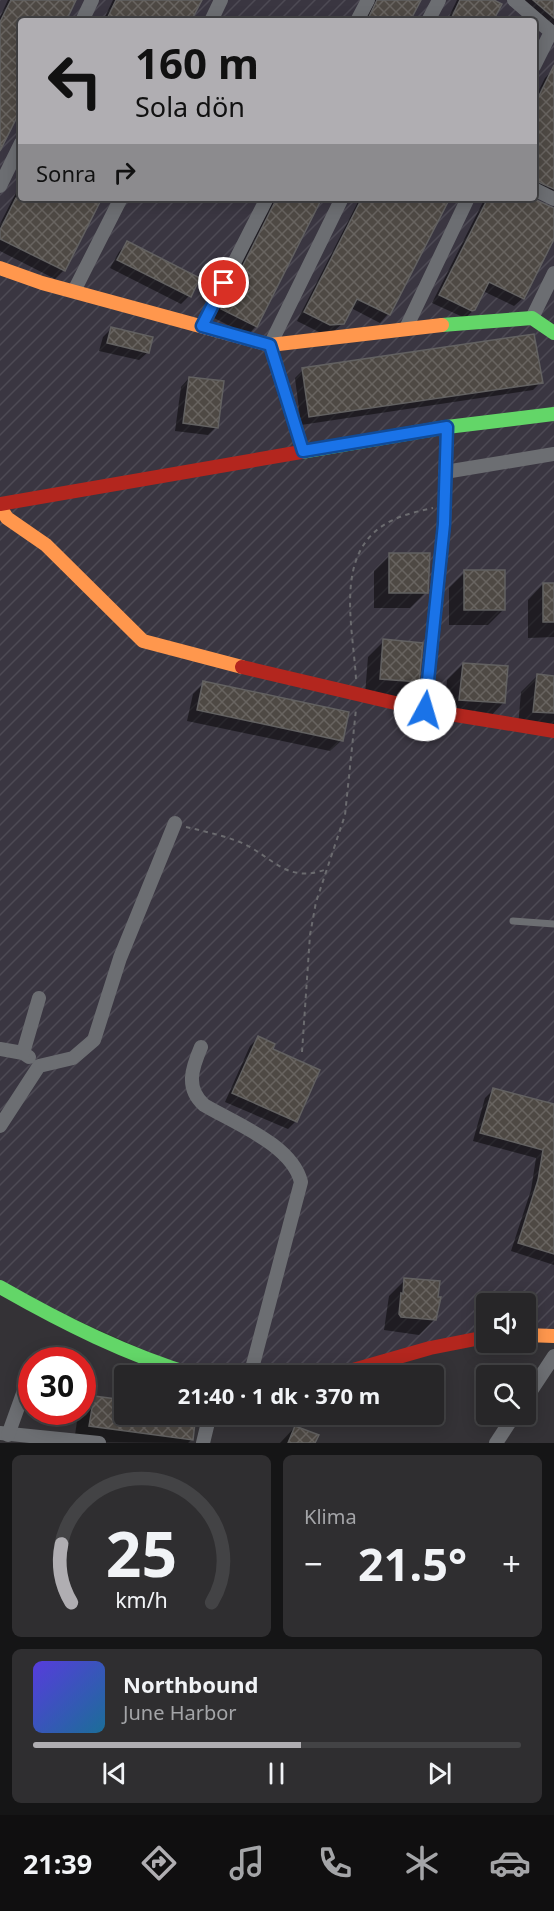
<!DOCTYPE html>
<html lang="tr">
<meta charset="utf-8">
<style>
:root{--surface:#272628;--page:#2f2e30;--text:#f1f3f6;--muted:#a4a5a8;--line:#434345;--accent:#b0aeb2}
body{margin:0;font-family:"Noto Sans",sans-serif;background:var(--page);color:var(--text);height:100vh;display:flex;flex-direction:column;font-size:22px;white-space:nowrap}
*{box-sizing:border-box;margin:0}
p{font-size:20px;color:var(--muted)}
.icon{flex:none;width:33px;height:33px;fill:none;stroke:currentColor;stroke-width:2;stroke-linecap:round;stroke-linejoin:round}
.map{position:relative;height:1443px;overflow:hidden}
.drawer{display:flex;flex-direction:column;gap:12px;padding:12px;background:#151516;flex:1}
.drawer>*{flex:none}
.banner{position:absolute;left:18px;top:18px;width:519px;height:183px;border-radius:6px;box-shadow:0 3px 15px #0003,0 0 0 2px var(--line);background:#b0aeb2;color:#111;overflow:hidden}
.tools{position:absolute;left:476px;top:1293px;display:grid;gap:12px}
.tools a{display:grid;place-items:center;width:60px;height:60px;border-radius:6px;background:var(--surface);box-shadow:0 3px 15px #0003,0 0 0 2px var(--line);font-size:30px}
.speed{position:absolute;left:18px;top:1347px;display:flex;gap:12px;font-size:30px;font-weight:700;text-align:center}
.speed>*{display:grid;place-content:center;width:78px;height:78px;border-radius:50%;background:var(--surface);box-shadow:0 3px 15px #0003,0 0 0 2px var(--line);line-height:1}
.speed .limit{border:9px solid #d22;background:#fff;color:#111}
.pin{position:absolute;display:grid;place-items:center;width:51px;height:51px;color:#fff;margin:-26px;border:3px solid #fff;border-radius:50%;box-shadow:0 2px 6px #0007}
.me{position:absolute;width:66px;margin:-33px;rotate:6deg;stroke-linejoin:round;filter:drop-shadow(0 0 4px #0008)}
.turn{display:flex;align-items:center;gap:21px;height:126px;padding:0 18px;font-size:27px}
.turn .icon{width:78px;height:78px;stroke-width:2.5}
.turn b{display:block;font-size:42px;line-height:51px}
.then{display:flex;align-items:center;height:57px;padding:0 18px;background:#0003;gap:12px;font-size:22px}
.big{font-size:45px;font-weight:700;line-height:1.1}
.drawer .tile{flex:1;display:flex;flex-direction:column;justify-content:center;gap:9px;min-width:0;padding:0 21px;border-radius:9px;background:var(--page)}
.drawer .dial{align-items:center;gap:0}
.dial svg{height:156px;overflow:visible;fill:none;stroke:var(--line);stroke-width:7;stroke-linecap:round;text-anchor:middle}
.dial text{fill:var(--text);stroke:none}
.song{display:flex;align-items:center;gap:18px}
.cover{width:72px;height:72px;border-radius:9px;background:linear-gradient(135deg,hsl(250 70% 55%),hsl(200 70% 35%))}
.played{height:6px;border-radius:3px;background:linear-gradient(90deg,var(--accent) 55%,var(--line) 55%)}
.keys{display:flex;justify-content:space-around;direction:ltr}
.heat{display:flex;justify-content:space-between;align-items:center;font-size:33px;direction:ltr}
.drawer .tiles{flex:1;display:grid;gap:12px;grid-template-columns:1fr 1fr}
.tile:last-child{grid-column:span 2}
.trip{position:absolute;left:114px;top:1365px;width:330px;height:60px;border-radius:6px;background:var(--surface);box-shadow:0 3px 15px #0003,0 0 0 2px var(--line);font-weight:700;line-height:60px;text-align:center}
.tab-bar{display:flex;height:96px;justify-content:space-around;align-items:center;background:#100f10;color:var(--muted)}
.tab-bar .icon{width:42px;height:42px}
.tab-bar .current{color:var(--accent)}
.tab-bar b{font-size:27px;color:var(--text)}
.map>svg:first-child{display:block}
.industrial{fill:url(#industrial-furrows);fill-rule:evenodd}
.shadow{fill:#0007}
.building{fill:url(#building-cross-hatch);stroke:#626161;stroke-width:1.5}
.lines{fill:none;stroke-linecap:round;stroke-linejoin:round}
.path{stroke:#6b6b6f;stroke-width:2;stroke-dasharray:4.5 4.5;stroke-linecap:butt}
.lane{stroke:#6c6e72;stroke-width:7}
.street{stroke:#6c6e72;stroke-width:14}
.fast{stroke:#63d668;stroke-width:14}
.slow{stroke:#ff974d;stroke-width:14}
.jam{stroke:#b3261e;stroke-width:14}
.route-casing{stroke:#114b97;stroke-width:15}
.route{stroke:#1a73e8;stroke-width:10}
</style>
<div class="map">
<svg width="554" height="1443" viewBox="0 0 554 1443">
<defs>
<pattern id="industrial-furrows" width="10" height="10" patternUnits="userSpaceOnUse" patternTransform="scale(1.5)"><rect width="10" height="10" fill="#3a3641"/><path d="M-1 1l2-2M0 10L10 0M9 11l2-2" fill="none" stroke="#4d4a54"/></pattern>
<pattern id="building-cross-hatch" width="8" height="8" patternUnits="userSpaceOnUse" patternTransform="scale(1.5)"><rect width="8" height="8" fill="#4e4944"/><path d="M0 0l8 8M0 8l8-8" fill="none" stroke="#686460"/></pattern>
</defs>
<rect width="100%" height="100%" fill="#343236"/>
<path class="industrial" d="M 0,0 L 554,0 L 554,1335 L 525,1335 L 525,1304 L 486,1304 L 486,1338 L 335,1375 L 201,1375 L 0,1286 ZM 21,21 L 534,21 L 534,198 L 21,198 Z"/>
<g class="shadow">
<polygon points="8,0 74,0 63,21 21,21 21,106 0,147 0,17"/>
<polygon points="113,0 200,0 190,21 103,21"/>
<polygon points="373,0 419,0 409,21 362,21"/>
<polygon points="457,0 490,0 492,21 447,21"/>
<polygon points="515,0 554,0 554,34"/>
<polygon points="553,70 554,235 523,298 514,306 483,291 474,310 465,318 432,303 485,198 531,198 554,209 553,202 534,191 534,100 545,78"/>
<polygon points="21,183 21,198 100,198 64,270 55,279 0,251 0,224"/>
<polygon points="274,198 320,198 256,326 248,335 214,318"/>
<polygon points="360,198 448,198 388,314 380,323 351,308 343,323 334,331 321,333 297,321"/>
<polygon points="127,243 189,296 181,304 110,268 119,252"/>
<polygon points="111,329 148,352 139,360 99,351 103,337"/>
<polygon points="535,337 541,382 533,390 301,425 295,378 303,370"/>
<polygon points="189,378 216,427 208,435 175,431 181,387"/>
<polygon points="390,555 426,592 410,608 374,608 374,571"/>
<polygon points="465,572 504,609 488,625 449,625 449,588"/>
<polygon points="543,584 554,584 554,637 528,638 528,600"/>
<polygon points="384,641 417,681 401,697 365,695 368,657"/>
<polygon points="463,664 503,703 488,719 444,715 447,680"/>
<polygon points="537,676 554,677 554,730 518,727 521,692"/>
<polygon points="204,683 342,740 330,751 187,721 193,694"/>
<polygon points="258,1038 271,1050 296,1121 288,1129 225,1102 250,1046"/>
<polygon points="494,1089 554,1106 554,1265 511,1251 531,1190 536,1158 473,1141 485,1098"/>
<polygon points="405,1280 435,1319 419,1335 384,1330 389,1296"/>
<polygon points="94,1398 124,1402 124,1414 191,1440 188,1443 74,1442 78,1414"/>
<polygon points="295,1427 314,1443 280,1443"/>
</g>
<g class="building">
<polygon points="11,0 76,0 66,21 21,21 21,109 0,151 0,22"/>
<polygon points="116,0 202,0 191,21 106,21"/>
<polygon points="377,0 421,0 410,21 367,21"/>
<polygon points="460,0 494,0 502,4 493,21 450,21"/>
<polygon points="533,0 554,0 554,18"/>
<polygon points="554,65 554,189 534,180 534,106"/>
<polygon points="16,198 102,198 65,271 0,239 0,230"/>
<polygon points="277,198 322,198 257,327 221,309"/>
<polygon points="362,198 450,198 390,315 357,299 344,324 330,325 304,312"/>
<polygon points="488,198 532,198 554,208 554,239 524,299 489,282 475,310 472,311 439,295"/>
<polygon points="127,241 200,278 191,297 117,260"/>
<polygon points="111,327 153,337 149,353 107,343"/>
<polygon points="534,334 543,383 309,417 302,368"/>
<polygon points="189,377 224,381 218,428 183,423"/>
<polygon points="389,553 430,553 428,593 389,593"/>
<rect x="464" y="570" width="41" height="40"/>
<rect x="543" y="583" width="11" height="39"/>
<polygon points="383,639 423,643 419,682 380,679"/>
<polygon points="463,663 508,666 505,703 459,700"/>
<polygon points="537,674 554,676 554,713 533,712"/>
<polygon points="203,681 349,712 343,741 197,710"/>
<polygon points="258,1036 275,1044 273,1049 320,1070 297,1122 232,1093"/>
<polygon points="493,1088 554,1104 554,1254 518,1243 538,1180 543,1150 480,1133"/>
<polygon points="404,1278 440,1281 438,1297 441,1297 436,1320 401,1317 399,1314 401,1293 403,1294"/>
<polygon points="94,1396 124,1400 124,1414 196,1414 193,1440 89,1426"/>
<polygon points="295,1426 319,1435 315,1443 288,1443"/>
</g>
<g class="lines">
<g class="path">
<path d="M 356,679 C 353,625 332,548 393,520 C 405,514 420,511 433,508"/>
<path d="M 186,827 C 203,831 221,835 237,841 C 272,854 284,885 327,869"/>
<polyline points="302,1052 310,935 316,902 345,815 356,709"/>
</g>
<polyline class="lane" points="513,921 554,924"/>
<g class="street">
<polyline points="514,0 551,32 534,66"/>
<polyline points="82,21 92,0"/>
<polyline points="211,21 221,0"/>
<polyline points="357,21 368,0"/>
<polyline points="428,21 439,0"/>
<polyline points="0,186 21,143"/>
<polyline points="534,189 554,199"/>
<polyline points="74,291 121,198"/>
<polyline points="532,318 554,273"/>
<polyline points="202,326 267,198"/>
<polyline points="406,328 468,198"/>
<polyline points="303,451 270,345 342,198"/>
<polyline points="445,472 554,454"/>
<polyline points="425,710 444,524 447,427"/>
<path d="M 201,1047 C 192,1068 185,1088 204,1105 C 236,1124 292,1145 301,1182 L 250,1376"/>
<polyline points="0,1049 23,1053 29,1057"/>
<polyline points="23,1053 39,998"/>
<polyline points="0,1126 39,1066 73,1058 94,1040 120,958 175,823"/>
<polyline points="525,1400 554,1356"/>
<polyline points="0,1433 99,1443"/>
<polyline points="8,1435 31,1371"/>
<polyline points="203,1443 210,1414"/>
<polyline points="496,1443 515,1414"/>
</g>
<g class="fast">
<polyline points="442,325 532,318 554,333"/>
<polyline points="301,452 447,427 554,414"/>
<path d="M 0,1287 C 63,1323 127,1355 197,1376"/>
</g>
<g class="slow">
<polyline points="0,268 42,283 270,345 442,325"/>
<polyline points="0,507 7,518 46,545 143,641 242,667"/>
<polyline points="525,1335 554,1336"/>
</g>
<g class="jam">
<polyline points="0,504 301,452"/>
<polyline points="242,667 425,710 554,731"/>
<polyline points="332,1376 430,1348 486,1337"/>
</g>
</g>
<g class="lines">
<defs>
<polyline id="route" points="224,283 202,326 270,345 303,451 447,427 444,524 425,710"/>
</defs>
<use href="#route" class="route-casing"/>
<use href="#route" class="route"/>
</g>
</svg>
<div class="tools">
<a><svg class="icon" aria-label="sound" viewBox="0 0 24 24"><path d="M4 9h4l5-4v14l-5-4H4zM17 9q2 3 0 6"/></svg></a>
<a><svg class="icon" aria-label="search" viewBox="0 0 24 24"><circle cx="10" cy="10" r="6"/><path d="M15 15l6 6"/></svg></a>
</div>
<div class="speed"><div class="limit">30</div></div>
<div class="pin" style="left:224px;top:283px;background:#d93025"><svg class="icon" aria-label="arrive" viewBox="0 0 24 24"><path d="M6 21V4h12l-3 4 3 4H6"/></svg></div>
<svg class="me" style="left:425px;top:710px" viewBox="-20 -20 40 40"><circle r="19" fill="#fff"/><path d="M0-13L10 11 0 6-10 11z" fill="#1a73e8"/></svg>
<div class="trip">21:40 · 1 dk · 370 m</div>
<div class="banner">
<div class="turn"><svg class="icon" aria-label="left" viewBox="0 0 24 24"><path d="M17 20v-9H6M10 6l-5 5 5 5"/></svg><div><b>160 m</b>Sola dön</div></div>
<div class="then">Sonra<svg class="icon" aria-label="right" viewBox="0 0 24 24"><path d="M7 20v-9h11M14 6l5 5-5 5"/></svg></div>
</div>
</div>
<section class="drawer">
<div class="tiles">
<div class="tile dial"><svg viewBox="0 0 100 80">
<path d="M14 69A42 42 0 1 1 86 69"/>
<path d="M14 69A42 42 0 0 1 9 39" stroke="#b0aeb2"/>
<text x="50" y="56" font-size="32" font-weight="700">25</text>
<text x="50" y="72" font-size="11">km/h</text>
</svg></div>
<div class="tile"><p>Klima</p>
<div class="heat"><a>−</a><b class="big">21.5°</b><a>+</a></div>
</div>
<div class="tile">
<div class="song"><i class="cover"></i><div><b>Northbound</b><p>June Harbor</p></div></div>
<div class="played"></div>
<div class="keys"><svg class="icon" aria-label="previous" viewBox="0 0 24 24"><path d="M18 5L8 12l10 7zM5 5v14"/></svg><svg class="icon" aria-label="pause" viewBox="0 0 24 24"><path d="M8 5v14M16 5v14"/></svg><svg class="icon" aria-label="next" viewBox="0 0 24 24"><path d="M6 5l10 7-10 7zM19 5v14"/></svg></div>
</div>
</div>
</section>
<nav class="tab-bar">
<b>21:39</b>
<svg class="icon current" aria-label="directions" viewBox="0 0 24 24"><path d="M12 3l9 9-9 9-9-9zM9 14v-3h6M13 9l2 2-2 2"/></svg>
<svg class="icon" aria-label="music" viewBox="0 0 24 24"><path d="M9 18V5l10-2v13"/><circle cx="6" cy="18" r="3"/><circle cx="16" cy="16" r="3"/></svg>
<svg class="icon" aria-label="phone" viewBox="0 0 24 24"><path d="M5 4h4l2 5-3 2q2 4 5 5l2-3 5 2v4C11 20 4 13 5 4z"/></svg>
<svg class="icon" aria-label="climate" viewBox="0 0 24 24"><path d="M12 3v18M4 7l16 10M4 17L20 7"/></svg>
<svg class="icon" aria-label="car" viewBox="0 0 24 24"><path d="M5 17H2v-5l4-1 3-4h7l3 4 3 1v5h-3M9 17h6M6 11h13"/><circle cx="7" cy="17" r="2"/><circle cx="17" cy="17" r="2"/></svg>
</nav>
